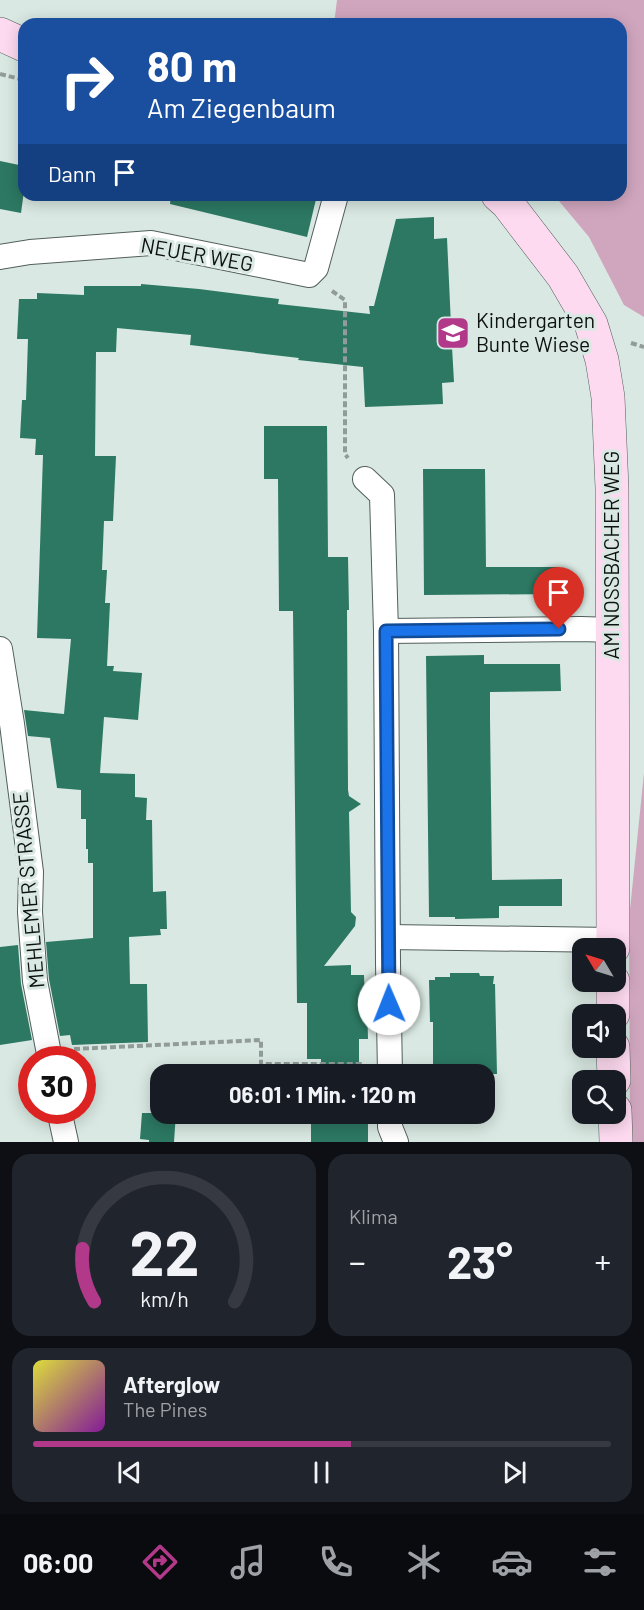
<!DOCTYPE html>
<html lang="de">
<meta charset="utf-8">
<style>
:root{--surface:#171b24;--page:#20242c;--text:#f1f3f6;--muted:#9ea1a6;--line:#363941;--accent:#b2388a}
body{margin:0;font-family:Barlow,sans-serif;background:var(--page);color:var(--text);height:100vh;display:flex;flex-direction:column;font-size:22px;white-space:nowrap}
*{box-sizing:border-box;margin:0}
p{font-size:20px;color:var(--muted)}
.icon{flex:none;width:33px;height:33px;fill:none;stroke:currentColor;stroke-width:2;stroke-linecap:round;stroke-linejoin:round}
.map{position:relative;height:1142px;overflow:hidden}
.drawer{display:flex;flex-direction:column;gap:12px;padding:12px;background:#0d0f14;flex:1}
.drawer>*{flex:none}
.banner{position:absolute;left:18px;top:18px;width:609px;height:183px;border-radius:18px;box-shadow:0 3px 15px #0003;background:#1a4fa0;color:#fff;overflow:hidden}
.needle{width:39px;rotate:308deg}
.fabs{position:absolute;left:572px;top:938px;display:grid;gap:12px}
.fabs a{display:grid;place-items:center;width:54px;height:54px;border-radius:12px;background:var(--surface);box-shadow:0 3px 15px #0003;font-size:30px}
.speed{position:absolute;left:18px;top:1046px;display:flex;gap:12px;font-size:30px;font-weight:700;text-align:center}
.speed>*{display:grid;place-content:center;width:78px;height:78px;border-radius:50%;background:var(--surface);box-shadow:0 3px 15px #0003;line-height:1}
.speed .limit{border:9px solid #d22;background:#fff;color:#111}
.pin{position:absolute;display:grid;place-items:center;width:51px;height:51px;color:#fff;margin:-62px -26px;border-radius:50% 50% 50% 0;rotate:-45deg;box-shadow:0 0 6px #0007}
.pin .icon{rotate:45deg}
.me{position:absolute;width:66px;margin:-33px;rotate:359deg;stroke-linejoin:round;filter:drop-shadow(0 0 4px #0008)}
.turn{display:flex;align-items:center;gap:21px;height:126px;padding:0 30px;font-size:27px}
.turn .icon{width:78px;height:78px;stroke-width:2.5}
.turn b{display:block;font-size:42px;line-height:51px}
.then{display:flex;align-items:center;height:57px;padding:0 30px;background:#0003;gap:12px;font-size:22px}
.big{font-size:45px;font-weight:700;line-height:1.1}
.drawer .widget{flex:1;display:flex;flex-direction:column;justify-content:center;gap:9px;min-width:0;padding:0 21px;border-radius:18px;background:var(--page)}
.drawer .dial{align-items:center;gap:0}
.dial svg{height:156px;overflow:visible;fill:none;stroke:var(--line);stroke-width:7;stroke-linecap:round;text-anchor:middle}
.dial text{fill:var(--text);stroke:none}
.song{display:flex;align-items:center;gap:18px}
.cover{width:72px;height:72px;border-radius:9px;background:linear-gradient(135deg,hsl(60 70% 55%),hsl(290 70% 35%))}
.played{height:6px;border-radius:3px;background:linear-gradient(90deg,var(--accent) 55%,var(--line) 55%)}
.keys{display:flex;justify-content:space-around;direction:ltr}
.heat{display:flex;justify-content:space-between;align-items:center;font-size:33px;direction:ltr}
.drawer .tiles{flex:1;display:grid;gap:12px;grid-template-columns:1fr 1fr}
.widget:last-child{grid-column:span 2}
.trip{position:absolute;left:150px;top:1064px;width:345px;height:60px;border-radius:18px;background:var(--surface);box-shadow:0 3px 15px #0003;font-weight:700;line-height:60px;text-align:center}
.tab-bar{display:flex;height:96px;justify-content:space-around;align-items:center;background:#090b0e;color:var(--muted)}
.tab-bar .icon{width:42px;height:42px}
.tab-bar .selected{color:var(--accent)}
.tab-bar b{font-size:27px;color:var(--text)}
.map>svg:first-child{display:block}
.green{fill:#d0a6be}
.building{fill:#2c7863}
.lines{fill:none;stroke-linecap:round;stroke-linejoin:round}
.street-casing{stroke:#525f5b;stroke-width:26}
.secondary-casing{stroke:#525f5b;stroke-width:34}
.path{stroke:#919c98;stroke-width:4;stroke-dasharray:6 3;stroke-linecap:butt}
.street{stroke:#fff;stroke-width:24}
.secondary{stroke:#fedaf0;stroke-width:33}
.route-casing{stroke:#114b97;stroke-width:15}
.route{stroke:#1a73e8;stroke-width:10}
.labels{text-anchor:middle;stroke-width:6;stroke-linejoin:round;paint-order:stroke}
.street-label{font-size:21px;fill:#0d1210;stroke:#d9e8e2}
.poi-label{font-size:21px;fill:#0d1210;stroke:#d9e8e2;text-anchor:start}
</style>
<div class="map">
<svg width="644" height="1142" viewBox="0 0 644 1142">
<rect width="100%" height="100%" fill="#d9e8e2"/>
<g class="green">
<polygon points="337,0 644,0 644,317 624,305 589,237 554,195 621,195 621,24 334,24"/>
<polygon points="644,773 644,1142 630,1142 629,919"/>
</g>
<g class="building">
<polygon points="0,161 24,166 24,191 21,213 0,209"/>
<polygon points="171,195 317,195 307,237 170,204"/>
<polygon points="434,217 434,239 447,238 452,347 454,382 442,383 443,404 365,407 363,367 298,360 299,358 190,345 191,335 117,328 116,352 96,352 95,456 116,456 113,521 104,521 102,570 107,570 105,603 110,603 107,666 114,666 113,671 142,673 138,720 104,717 100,773 135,774 135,797 147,798 146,820 152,820 153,892 166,891 167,929 160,929 161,935 129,937 130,984 147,984 148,1042 72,1045 70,1035 60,1036 49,979 46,942 93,938 93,863 88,863 88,849 86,849 86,819 81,819 81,790 57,788 50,738 28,736 24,710 64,714 71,639 37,638 43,455 35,455 36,439 20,438 22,400 26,400 28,339 17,339 19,299 37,299 37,293 84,295 84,286 141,286 141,284 199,289 279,299 278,304 370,314 369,306 374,306 396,219"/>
<polygon points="264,426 327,426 328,557 348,557 349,610 347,610 348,790 349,796 361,804 349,812 351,912 356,917 355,926 324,966 351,965 351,975 364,975 365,1003 367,1003 368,1039 359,1039 359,1074 321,1074 321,1059 307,1059 307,1003 297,1003 293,611 279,611 278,479 264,479"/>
<polygon points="423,469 485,469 486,567 559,567 559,594 424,595"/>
<polygon points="484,655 484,664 560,664 561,691 490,692 490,718 492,880 562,879 562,906 499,906 499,918 455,919 455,917 429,917 426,656"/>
<polygon points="18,945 21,984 32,1040 0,1045 0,947"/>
<polygon points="450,973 479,973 480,976 494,976 493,984 495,984 497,1074 433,1074 433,1022 430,1022 429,980 435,980 435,977 450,977"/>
<polygon points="142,1113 176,1113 174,1142 149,1142 149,1140 140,1139"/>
<polygon points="313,1113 368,1113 368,1142 311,1142 311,1115"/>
</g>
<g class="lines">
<defs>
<g id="street">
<polyline points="0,257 30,252 151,243 309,275 316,268 336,195"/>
<polyline points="365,479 382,495 386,631 388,963 390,1074"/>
<polyline points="386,631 581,629 613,630"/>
<polyline points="0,649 12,724 31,872 30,912 35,981 50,1059"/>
<polyline points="388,937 613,940"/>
<polyline points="59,1110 66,1142"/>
<polyline points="390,1113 390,1127 396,1142"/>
</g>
<g id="secondary">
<polyline points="0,34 24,45"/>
<polyline points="498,195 507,203 563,276 591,324 602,360 608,397 612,488 613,948"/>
<polyline points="613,981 613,1014"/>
<polyline points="613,1047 614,1080"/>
<polyline points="615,1110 616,1142"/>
</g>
</defs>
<use href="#street" class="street-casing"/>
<use href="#secondary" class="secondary-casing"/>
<g class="path">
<polyline points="0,74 24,80"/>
<polyline points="332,291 345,300 345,454 348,458"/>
<polyline points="631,343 644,347"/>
<polyline points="74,1049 261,1040 261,1064 363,1064"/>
</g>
<use href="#street" class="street"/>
<use href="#secondary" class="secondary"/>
</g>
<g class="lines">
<defs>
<polyline id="route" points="389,1004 386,631 559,629"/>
</defs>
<use href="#route" class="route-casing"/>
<use href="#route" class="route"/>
</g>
<defs>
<symbol id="school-square" viewBox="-11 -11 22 22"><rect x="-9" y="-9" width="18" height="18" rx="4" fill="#b2388a" stroke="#d9e8e2"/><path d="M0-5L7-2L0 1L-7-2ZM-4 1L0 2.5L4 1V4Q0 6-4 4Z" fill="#fff"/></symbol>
</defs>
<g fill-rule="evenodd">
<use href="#school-square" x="434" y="314" width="38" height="38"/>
</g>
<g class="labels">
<g class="street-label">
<text transform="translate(197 255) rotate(10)" y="7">NEUER WEG</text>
<text transform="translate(612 555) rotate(-90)" y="7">AM NOSSBACHER WEG</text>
<text transform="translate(29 890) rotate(-95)" y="7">MEHLEMER STRASSE</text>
</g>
<g class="poi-label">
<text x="476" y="328">Kindergarten<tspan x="476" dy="24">Bunte Wiese</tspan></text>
</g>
</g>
</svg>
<div class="fabs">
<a><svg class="needle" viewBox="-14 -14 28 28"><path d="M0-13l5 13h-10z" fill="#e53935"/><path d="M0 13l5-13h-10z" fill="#9ea1a6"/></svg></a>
<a><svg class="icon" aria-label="sound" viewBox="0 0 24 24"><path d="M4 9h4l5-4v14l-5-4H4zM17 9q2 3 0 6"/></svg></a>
<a><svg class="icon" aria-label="search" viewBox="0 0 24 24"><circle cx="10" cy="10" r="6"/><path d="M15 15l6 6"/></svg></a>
</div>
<div class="speed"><div class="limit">30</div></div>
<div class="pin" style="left:559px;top:629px;background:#d93025"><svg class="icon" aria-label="arrive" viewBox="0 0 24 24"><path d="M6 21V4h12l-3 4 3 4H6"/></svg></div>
<svg class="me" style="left:389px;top:1004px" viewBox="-20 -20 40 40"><circle r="19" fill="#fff"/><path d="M0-13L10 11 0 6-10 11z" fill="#1a73e8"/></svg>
<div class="trip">06:01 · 1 Min. · 120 m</div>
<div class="banner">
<div class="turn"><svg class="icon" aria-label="right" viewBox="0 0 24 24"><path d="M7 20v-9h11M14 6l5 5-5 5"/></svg><div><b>80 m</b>Am Ziegenbaum</div></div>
<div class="then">Dann<svg class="icon" aria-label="arrive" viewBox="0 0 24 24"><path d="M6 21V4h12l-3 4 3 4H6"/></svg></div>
</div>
</div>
<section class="drawer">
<div class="tiles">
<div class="widget dial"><svg viewBox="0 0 100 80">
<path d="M14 69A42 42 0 1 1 86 69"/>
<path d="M14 69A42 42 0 0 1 8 42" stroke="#b2388a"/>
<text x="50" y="56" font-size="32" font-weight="700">22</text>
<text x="50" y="72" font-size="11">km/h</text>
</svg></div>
<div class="widget"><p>Klima</p>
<div class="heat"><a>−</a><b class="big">23°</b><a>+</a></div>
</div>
<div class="widget">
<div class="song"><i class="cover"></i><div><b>Afterglow</b><p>The Pines</p></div></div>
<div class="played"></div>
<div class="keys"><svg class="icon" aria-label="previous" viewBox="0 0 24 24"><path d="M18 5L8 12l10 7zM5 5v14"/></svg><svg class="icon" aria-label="pause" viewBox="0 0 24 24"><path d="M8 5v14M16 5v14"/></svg><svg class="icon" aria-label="next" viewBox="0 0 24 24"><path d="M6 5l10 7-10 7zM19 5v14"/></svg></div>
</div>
</div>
</section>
<nav class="tab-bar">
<b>06:00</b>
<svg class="icon selected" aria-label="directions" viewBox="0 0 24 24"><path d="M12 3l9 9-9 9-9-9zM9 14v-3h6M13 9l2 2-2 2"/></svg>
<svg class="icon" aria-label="music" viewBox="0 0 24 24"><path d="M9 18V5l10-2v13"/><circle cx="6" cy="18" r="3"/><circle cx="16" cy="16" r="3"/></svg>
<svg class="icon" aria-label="phone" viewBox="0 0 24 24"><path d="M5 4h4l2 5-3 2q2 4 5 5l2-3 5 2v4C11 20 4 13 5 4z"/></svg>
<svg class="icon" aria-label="climate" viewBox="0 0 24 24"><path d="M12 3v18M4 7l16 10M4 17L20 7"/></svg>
<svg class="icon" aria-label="car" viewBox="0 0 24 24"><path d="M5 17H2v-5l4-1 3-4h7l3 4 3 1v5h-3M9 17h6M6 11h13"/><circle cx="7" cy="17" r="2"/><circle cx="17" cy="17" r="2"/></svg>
<svg class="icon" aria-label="filters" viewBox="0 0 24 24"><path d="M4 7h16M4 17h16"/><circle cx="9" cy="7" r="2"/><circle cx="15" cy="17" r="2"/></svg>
</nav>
